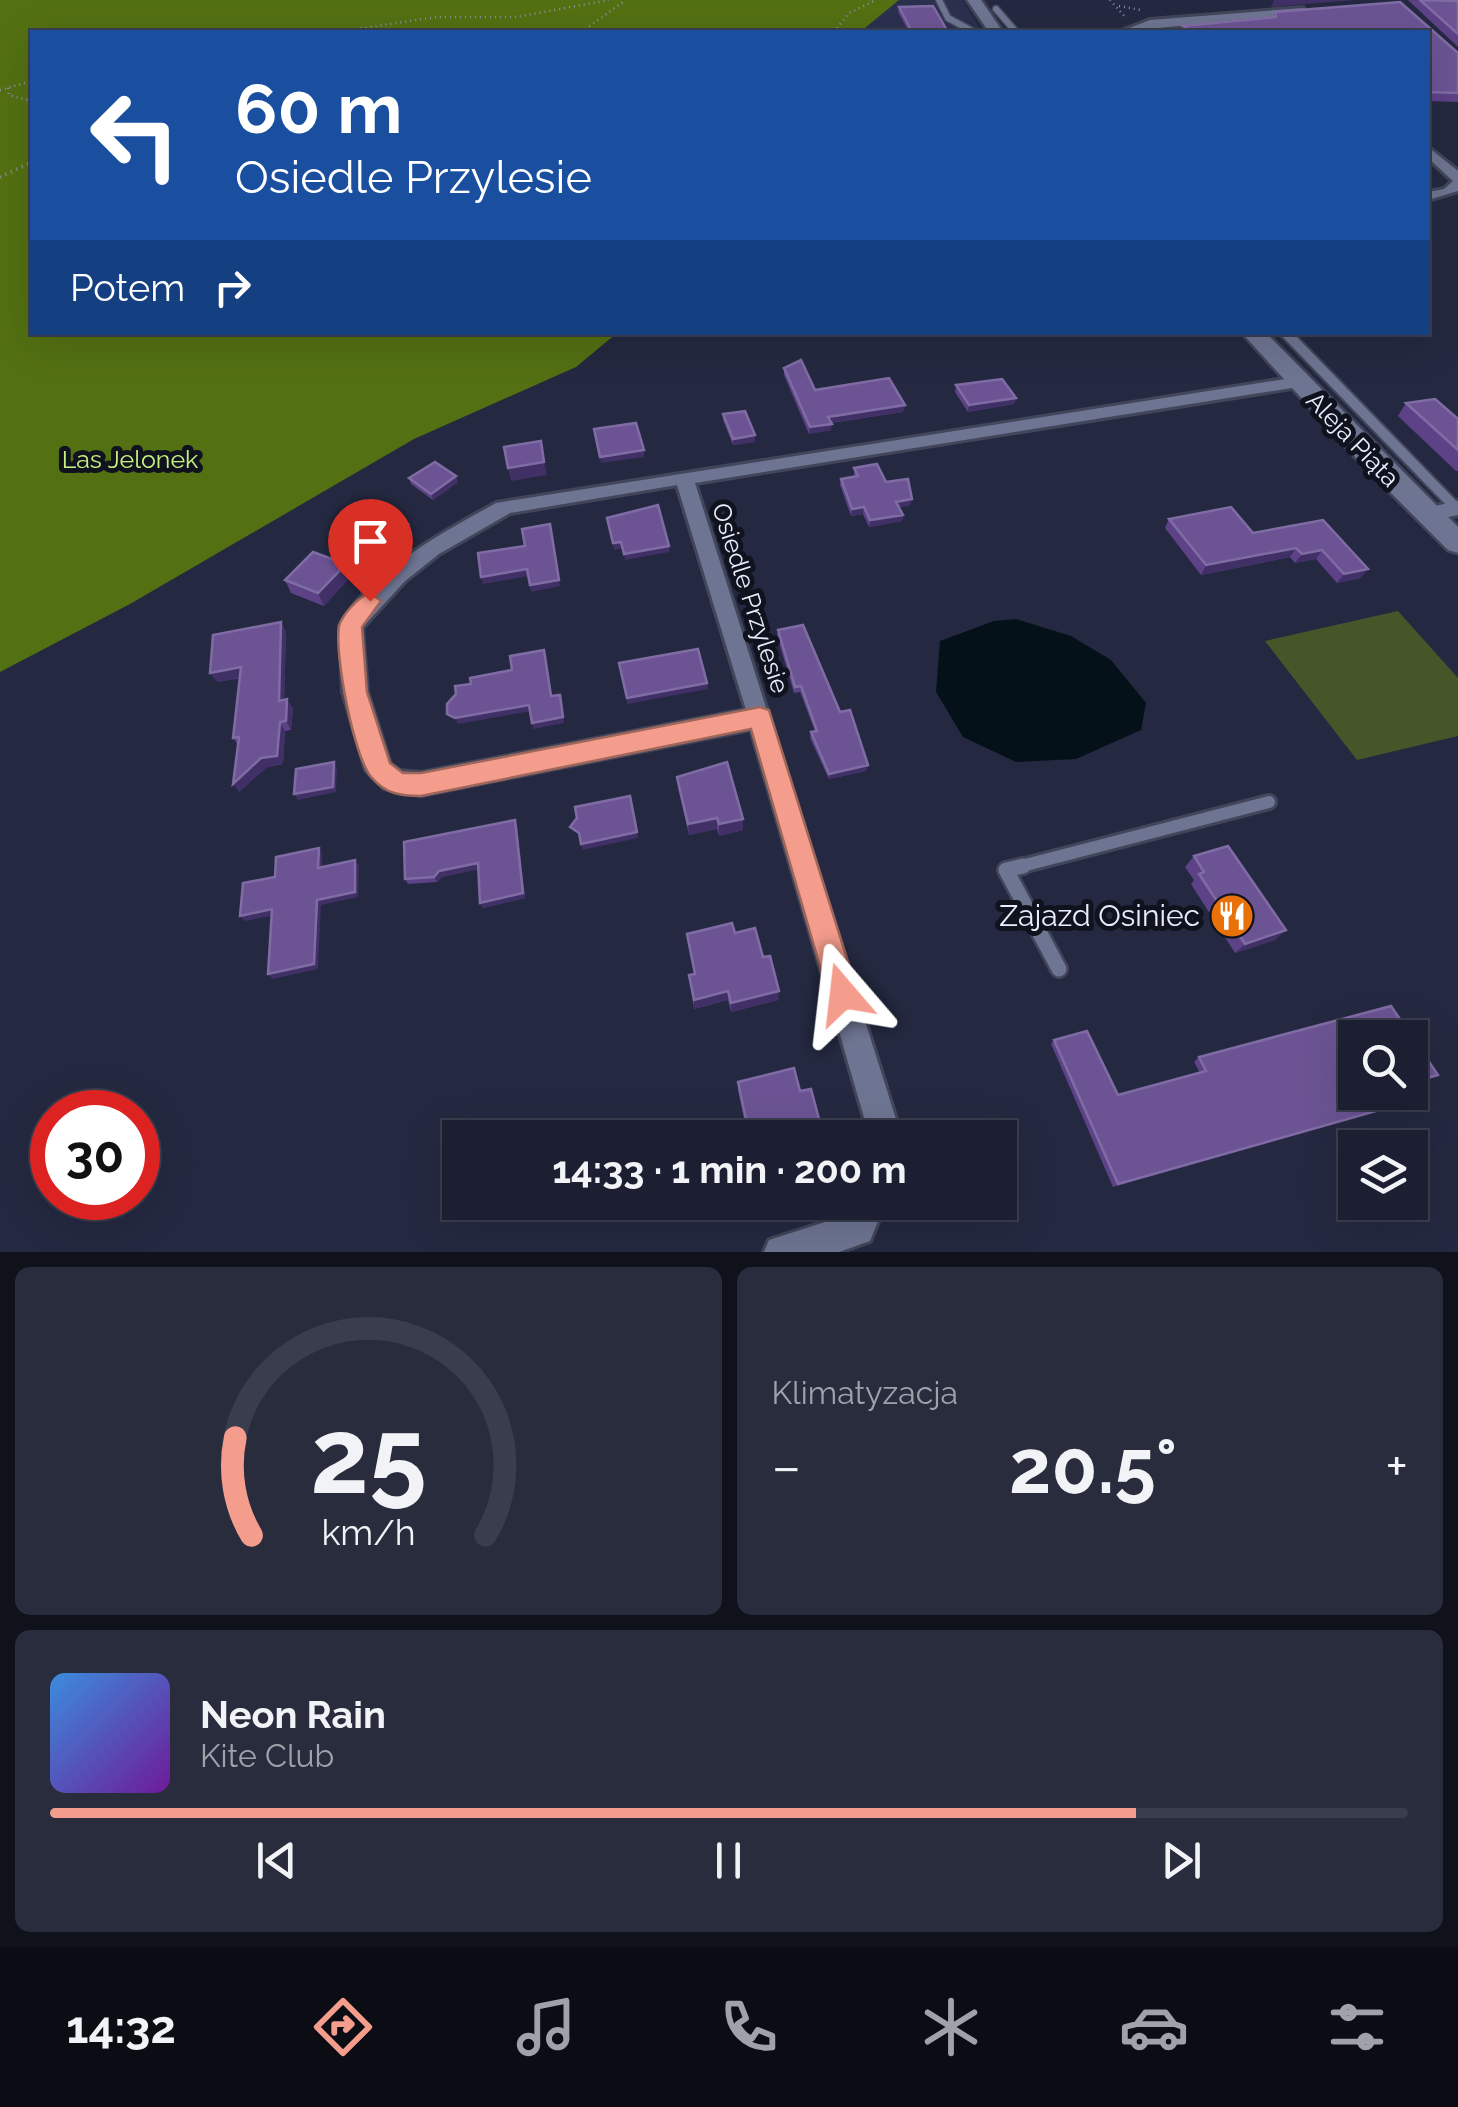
<!DOCTYPE html>
<html lang="pl">
<meta charset="utf-8">
<style>
:root{--surface:#1b1f31;--page:#282c3d;--text:#f1f3f6;--muted:#a0a2ab;--line:#393d4d;--accent:#f49d8c}
body{margin:0;font-family:Raleway,sans-serif;background:var(--page);color:var(--text);height:100vh;display:flex;flex-direction:column;font-size:38px;white-space:nowrap}
*{box-sizing:border-box;margin:0}
p{font-size:32px;color:var(--muted)}
.icon{flex:none;width:55px;height:55px;fill:none;stroke:currentColor;stroke-width:2;stroke-linecap:round;stroke-linejoin:round}
.map{position:relative;height:1252px;overflow:hidden}
.panel{display:flex;flex-direction:column;gap:15px;padding:15px;background:#0f111b;flex:1}
.panel>*{flex:none}
.guide{position:absolute;left:30px;top:30px;width:1400px;height:305px;border-radius:0px;box-shadow:0 10px 40px #0002,0 0 0 2px var(--line);background:#1a4fa0;color:#fff;overflow:hidden}
.fabs{position:absolute;left:1338px;top:1020px;display:grid;gap:20px}
.fabs a{display:grid;place-items:center;width:90px;height:90px;border-radius:0px;background:var(--surface);box-shadow:0 10px 40px #0002,0 0 0 2px var(--line);font-size:50px}
.speed{position:absolute;left:30px;top:1090px;display:flex;gap:20px;font-size:50px;font-weight:700;text-align:center}
.speed>*{display:grid;place-content:center;width:130px;height:130px;border-radius:50%;background:var(--surface);box-shadow:0 10px 40px #0002,0 0 0 2px var(--line);line-height:1}
.speed .limit{border:15px solid #d22;background:#fff;color:#111}
.pin{position:absolute;display:grid;place-items:center;width:85px;height:85px;color:#fff;margin:-102px -42px;border-radius:50% 50% 50% 0;rotate:-45deg;box-shadow:0 0 10px #0007}
.pin .icon{rotate:45deg}
.me{position:absolute;width:110px;margin:-55px;rotate:343deg;stroke-linejoin:round;filter:drop-shadow(0 0 8px #0008)}
.turn{display:flex;align-items:center;gap:35px;height:210px;padding:0 40px;font-size:45px}
.turn .icon{width:130px;height:130px;stroke-width:2.5}
.turn b{display:block;font-size:70px;line-height:85px}
.then{display:flex;align-items:center;height:95px;padding:0 40px;background:#0003;gap:20px;font-size:38px}
.big{font-size:75px;font-weight:700;line-height:1.1}
.panel .tile{flex:1;display:flex;flex-direction:column;justify-content:center;gap:15px;min-width:0;padding:0 35px;border-radius:15px;background:var(--page)}
.panel .dial{align-items:center;gap:0}
.dial svg{height:260px;overflow:visible;fill:none;stroke:var(--line);stroke-width:7;stroke-linecap:round;text-anchor:middle}
.dial text{fill:var(--text);stroke:none}
.song{display:flex;align-items:center;gap:30px}
.cover{width:120px;height:120px;border-radius:15px;background:linear-gradient(135deg,hsl(210 70% 55%),hsl(280 70% 35%))}
.played{height:10px;border-radius:5px;background:linear-gradient(90deg,var(--accent) 80%,var(--line) 80%)}
.keys{display:flex;justify-content:space-around;direction:ltr}
.heat{display:flex;justify-content:space-between;align-items:center;font-size:55px;direction:ltr}
.panel .tiles{flex:1;display:grid;gap:15px;grid-template-columns:1fr 1fr}
.tile:last-child{grid-column:span 2}
.trip{position:absolute;left:442px;top:1120px;width:575px;height:100px;border-radius:0px;background:var(--surface);box-shadow:0 10px 40px #0002,0 0 0 2px var(--line);font-weight:700;line-height:100px;text-align:center}
.tabs{display:flex;height:160px;justify-content:space-around;align-items:center;background:#0b0c14;color:var(--muted)}
.tabs .icon{width:70px;height:70px}
.tabs .current{color:var(--accent)}
.tabs b{font-size:45px;color:var(--text)}
.map>svg:first-child{display:block}
.built{fill:#2b304f}
.green{fill:#455628}
.forest{fill:#537012}
.water{fill:#051118}
.lines{fill:none;stroke-linecap:round;stroke-linejoin:round}
.lane-far3-casing{stroke:#42465a;stroke-width:9}
.lane-far2-casing{stroke:#42465a;stroke-width:14}
.lane-far1-casing{stroke:#42465a;stroke-width:18}
.lane-casing{stroke:#42465a;stroke-width:20}
.street-casing{stroke:#42465a;stroke-width:6}
.secondary-casing{stroke:#42465a;stroke-width:5}
.path-far1{stroke:#8c90a5;stroke-width:2.5;stroke-dasharray:1 4;stroke-linecap:butt}
.path{stroke:#8c90a5;stroke-width:4;stroke-dasharray:1 5;stroke-linecap:butt}
.lane-far3{stroke:#6e7592;stroke-width:6}
.lane-far2{stroke:#6e7592;stroke-width:10}
.lane-far1{stroke:#6e7592;stroke-width:12}
.lane{stroke:#6e7592;stroke-width:15}
.street{fill:#6e7592;fill-rule:evenodd}
.secondary{fill:#6e7592;fill-rule:evenodd}
.wall{fill:#5d4287}
.shaded-wall{fill:#403066}
.building{fill:#6c5494;stroke:#806ca4;stroke-width:2.5}
.route{fill:#f49d8c;stroke:#9f665b;stroke-width:2.5}
.labels{text-anchor:middle;stroke-width:10;stroke-linejoin:round;paint-order:stroke}
.street-label{font-size:25px;fill:#e8ecfd;stroke:#10131e}
.park-label{font-size:25px;fill:#c7f17f;stroke:#10131e}
.near-poi-label{font-size:30px;fill:#e8ecfd;stroke:#10131e;text-anchor:end}
</style>
<div class="map">
<svg width="1458" height="1252" viewBox="0 0 1458 1252">
<rect width="100%" height="100%" fill="#242941"/>
<polygon class="built" points="892,0 962,0 982,32 854,32"/>
<polygon class="green" points="1398,611 1458,678 1458,736 1357,760 1265,641"/>
<polygon class="forest" points="0,0 899,0 860,32 32,32 32,332 617,333 576,367 414,439 130,604 0,672"/>
<polygon class="water" points="1016,619 1071,636 1111,660 1146,703 1141,730 1076,759 1016,762 963,737 936,692 940,641 994,621"/>
<g class="lines">
<defs>
<g id="lane-far3">
<polyline points="939,0 948,18 974,32"/>
<polyline points="996,9 1016,32"/>
</g>
<polyline id="lane-far2" points="1285,332 1458,510"/>
<polyline id="lane-far1" points="1014,868 1269,802"/>
<polyline id="lane" points="1023,866 1006,870 1059,969"/>
<g id="street">
<polygon points="1303,8 1307,13 1119,32 1150,20"/>
<polygon points="1428,147 1458,171 1458,191 1428,200 1428,192 1444,189 1453,181 1428,158"/>
<path d="M 1298,377 L 1304,378 L 1304,386 L 695,483 L 902,1138 L 870,1138 L 751,729 L 421,795 L 384,788 L 366,770 L 343,692 L 340,626 C 374,568 439,535 496,503 ZM 677,485 L 746,710 L 421,773 L 400,771 L 390,764 L 367,692 L 362,628 L 405,581 L 439,554 L 510,513 Z"/>
<polygon points="1458,501 1458,515 1428,521 1418,514 1421,509"/>
<polygon points="852,1202 886,1202 870,1241 839,1252 764,1252 769,1240 847,1215"/>
</g>
<g id="secondary">
<polygon points="967,0 981,0 1003,32 989,32"/>
<polygon points="1241,332 1265,332 1458,527 1458,553 1448,550 1357,459"/>
</g>
</defs>
<use href="#lane-far3" class="lane-far3-casing"/>
<use href="#lane-far2" class="lane-far2-casing"/>
<use href="#lane-far1" class="lane-far1-casing"/>
<use href="#lane" class="lane-casing"/>
<use href="#street" class="street-casing"/>
<use href="#secondary" class="secondary-casing"/>
<g class="path-far1">
<polyline points="1110,0 1125,17"/>
<polyline points="1119,6 1141,10"/>
<polyline points="336,32 437,17 516,17 609,0"/>
<polyline points="581,32 626,0"/>
<polyline points="834,32 849,13 876,0"/>
<polyline points="8,88 9,95 32,101"/>
<polyline points="0,90 32,81"/>
</g>
<polyline class="path" points="0,177 32,162"/>
<use href="#lane-far3" class="lane-far3"/>
<use href="#lane-far2" class="lane-far2"/>
<use href="#lane-far1" class="lane-far1"/>
<use href="#lane" class="lane"/>
<use href="#street" class="street"/>
<use href="#secondary" class="secondary"/>
</g>
<g class="wall">
<polygon points="1408,0 1458,1 1458,47"/>
<polygon points="1400,2 1458,53 1458,102 1428,101 1428,32 1181,32 1183,26 1273,18 1275,12"/>
<polygon points="899,7 948,32 909,32 898,12"/>
<polygon points="784,368 815,390 905,405 903,412 831,423 831,430 809,434 784,375"/>
<polygon points="956,385 1016,398 1014,404 968,412 955,392"/>
<polygon points="1406,403 1458,419 1458,471 1456,471 1398,416"/>
<polygon points="723,414 755,442 733,445 723,420"/>
<polygon points="854,468 886,482 912,499 910,505 899,507 903,515 902,521 869,527 863,514 851,516 840,485 841,479 854,476"/>
<polygon points="409,478 458,482 433,500 411,484"/>
<polygon points="1169,519 1253,533 1323,520 1361,578 1337,583 1316,559 1295,563 1290,557 1201,575 1165,528"/>
<polygon points="411,530 369,557 350,542 347,535"/>
<polygon points="351,576 324,606 291,593 285,580"/>
<polygon points="281,622 286,632 284,700 293,708 291,730 285,731 283,764 267,767 239,792 238,745 233,738 240,678 217,682"/>
<polygon points="778,630 840,712 868,765 866,771 829,779 810,738 811,732 815,731 800,692 794,693 777,636"/>
<polygon points="677,777 743,819 743,830 719,836 717,829 689,835 678,788"/>
<polygon points="517,826 525,898 483,908 480,903 478,869 442,877 437,882 408,884 405,879"/>
<polygon points="1194,856 1286,930 1275,940 1235,953 1191,884 1194,880 1185,867"/>
<polygon points="735,933 763,957 778,1000 731,1012 728,1000 694,1009 689,975 694,974 687,934"/>
<polygon points="1054,1040 1118,1095 1200,1073 1194,1062 1199,1057 1430,1079 1368,1097 1376,1111 1369,1114 1113,1187 1051,1044"/>
<polygon points="738,1082 800,1091 824,1138 748,1138 738,1090"/>
</g>
<g class="shaded-wall">
<polygon points="1274,0 1355,0 1271,7"/>
<polygon points="1016,398 1014,404 968,412 969,405"/>
<polygon points="905,405 903,412 828,423 828,417"/>
<polygon points="832,424 831,430 809,434 810,427"/>
<polygon points="755,435 755,442 733,445 733,439"/>
<polygon points="644,450 644,457 601,463 600,457"/>
<polygon points="544,462 547,475 511,481 508,468"/>
<polygon points="456,476 458,482 433,500 431,494"/>
<polygon points="912,499 910,505 895,508 896,502"/>
<polygon points="864,507 863,514 851,516 852,509"/>
<polygon points="903,515 902,521 869,527 870,520"/>
<polygon points="408,524 411,530 369,557 367,550"/>
<polygon points="552,531 560,586 531,592 530,585"/>
<polygon points="621,542 622,548 614,550 613,543"/>
<polygon points="669,546 669,552 625,560 624,554"/>
<polygon points="1296,548 1290,557 1201,575 1206,565"/>
<polygon points="1322,550 1316,559 1295,563 1302,554"/>
<polygon points="346,564 351,576 324,606 318,593"/>
<polygon points="527,569 529,576 483,584 481,577"/>
<polygon points="1368,569 1361,578 1337,583 1344,574"/>
<polygon points="281,622 286,632 284,710 279,701"/>
<polygon points="241,667 247,676 217,682 210,673"/>
<polygon points="707,683 708,689 627,704 627,698"/>
<polygon points="560,695 564,723 533,729 532,723"/>
<polygon points="287,699 293,708 291,730 286,721"/>
<polygon points="529,705 531,711 458,724 455,718"/>
<polygon points="280,722 285,731 283,764 267,767 239,792 233,784"/>
<polygon points="334,762 337,768 336,792 298,800 294,794"/>
<polygon points="868,765 866,771 829,779 829,774"/>
<polygon points="717,818 717,829 689,835 688,824"/>
<polygon points="743,819 743,830 719,836 719,824"/>
<polygon points="515,820 525,898 483,908 480,903"/>
<polygon points="637,832 638,838 582,850 581,844"/>
<polygon points="319,848 322,853 322,874 318,868"/>
<polygon points="355,860 359,866 358,897 321,905 318,969 273,979 268,974 317,900"/>
<polygon points="478,863 480,869 442,877 437,882 434,877 439,871"/>
<polygon points="272,909 277,915 245,921 240,916"/>
<polygon points="1286,930 1275,940 1235,953 1245,944"/>
<polygon points="728,991 728,1000 694,1009 694,1000"/>
<polygon points="779,991 778,1000 731,1012 731,1003"/>
<polygon points="1376,1111 1369,1114 1113,1187 1118,1184"/>
</g>
<g class="building">
<polygon points="1420,0 1458,1 1458,34"/>
<polygon points="1400,2 1458,53 1458,93 1429,92 1428,90 1428,32 1192,32 1183,26 1276,17 1275,12"/>
<polygon points="933,6 948,32 912,32 899,7"/>
<polygon points="801,360 815,390 889,378 905,405 828,417 832,424 810,427 784,368"/>
<polygon points="1002,379 1016,398 969,405 956,385"/>
<polygon points="1435,399 1458,419 1458,450 1406,403"/>
<polygon points="745,411 755,435 733,439 723,414"/>
<polygon points="636,423 644,450 600,457 594,429"/>
<polygon points="541,441 544,462 508,468 504,447"/>
<polygon points="435,462 456,476 431,494 409,478"/>
<polygon points="877,464 886,482 908,479 912,499 896,502 903,515 870,520 864,507 852,509 841,479 858,476 854,468"/>
<polygon points="658,505 669,546 624,554 621,542 613,543 607,518"/>
<polygon points="1231,507 1253,533 1323,520 1368,569 1344,574 1322,550 1302,554 1296,548 1206,565 1169,519"/>
<polygon points="390,510 408,524 367,550 347,535"/>
<polygon points="550,524 559,580 530,585 527,569 481,577 478,553 525,546 522,529"/>
<polygon points="313,552 346,564 318,593 285,580"/>
<polygon points="281,622 279,701 287,699 286,721 280,722 277,756 261,758 233,784 239,737 233,738 241,667 210,673 213,635"/>
<polygon points="803,625 840,712 850,710 868,765 829,774 811,732 817,731 801,686 795,687 778,630"/>
<polygon points="698,649 707,683 627,698 619,663"/>
<polygon points="544,650 551,696 560,695 563,717 532,723 529,705 455,718 447,714 447,704 456,694 455,686 471,684 470,678 512,670 510,656"/>
<polygon points="334,762 333,787 294,794 296,769"/>
<polygon points="727,762 743,819 719,824 717,818 688,824 677,777"/>
<polygon points="630,796 637,832 581,844 579,833 570,827 577,818 575,807"/>
<polygon points="515,820 523,893 480,903 478,863 439,871 434,877 405,879 404,842"/>
<polygon points="1228,846 1286,930 1245,944 1199,874 1204,872 1194,856"/>
<polygon points="319,848 318,868 355,860 355,892 317,900 314,964 268,974 272,909 240,916 243,883 275,877 276,857"/>
<polygon points="732,923 735,933 755,928 763,957 770,956 779,991 731,1003 728,991 694,1000 689,975 695,974 687,934"/>
<polygon points="1391,1006 1438,1075 1410,1083 1410,1038 1355,1038 1355,1092 1377,1092 1367,1095 1376,1111 1118,1184 1054,1040 1087,1031 1118,1095 1206,1071 1199,1057"/>
<polygon points="794,1068 800,1091 811,1089 824,1138 750,1138 738,1082"/>
</g>
<path class="route" d="M 370,593 L 381,601 L 362,627 L 367,692 L 390,763 L 403,773 L 421,773 L 760,707 L 769,710 L 858,994 L 854,1004 L 843,1009 L 833,1004 L 828,994 L 751,729 L 421,796 C 401,796 386,794 372,778 C 354,759 334,653 339,626 C 342,615 359,596 370,593 Z"/>
<defs>
<symbol id="restaurant-disc" viewBox="-11 -11 22 22"><circle r="9.5" fill="#e8710a" stroke="#10131e"/><path d="M-5-6h1v4h1v-4h1v4h1v-4h1v5L-1.5 .5V6h-2V.5L-5-1ZM5-6V6H3V1.5H1.5Q1.5-4 5-6Z" fill="#fff"/></symbol>
</defs>
<g fill-rule="evenodd">
<use href="#restaurant-disc" x="1207" y="891" width="50" height="50"/>
</g>
<g class="labels">
<g class="street-label">
<text transform="translate(1353 439) rotate(46)" y="9">Aleja Piąta</text>
<text transform="translate(751 598) rotate(72)" y="9">Osiedle Przylesie</text>
</g>
<g class="park-label">
<text x="130" y="468">Las Jelonek</text>
</g>
<g class="near-poi-label">
<text x="1200" y="926">Zajazd Osiniec</text>
</g>
</g>
</svg>
<div class="fabs">
<a><svg class="icon" aria-label="search" viewBox="0 0 24 24"><circle cx="10" cy="10" r="6"/><path d="M15 15l6 6"/></svg></a>
<a><svg class="icon" aria-label="layers" viewBox="0 0 24 24"><path d="M12 4l9 5-9 5-9-5zM3 14l9 5 9-5"/></svg></a>
</div>
<div class="speed"><div class="limit">30</div></div>
<div class="pin" style="left:370px;top:601px;background:#d93025"><svg class="icon" aria-label="arrive" viewBox="0 0 24 24"><path d="M6 21V4h12l-3 4 3 4H6"/></svg></div>
<svg class="me" style="left:843px;top:994px" viewBox="-20 -20 40 40"><path d="M0-17L14 15 0 8-14 15z" fill="#f49d8c" stroke="#fff" stroke-width="4"/></svg>
<div class="trip">14:33 · 1 min · 200 m</div>
<div class="guide">
<div class="turn"><svg class="icon" aria-label="left" viewBox="0 0 24 24"><path d="M17 20v-9H6M10 6l-5 5 5 5"/></svg><div><b>60 m</b>Osiedle Przylesie</div></div>
<div class="then">Potem<svg class="icon" aria-label="right" viewBox="0 0 24 24"><path d="M7 20v-9h11M14 6l5 5-5 5"/></svg></div>
</div>
</div>
<section class="panel">
<div class="tiles">
<div class="tile dial"><svg viewBox="0 0 100 80">
<path d="M14 69A42 42 0 1 1 86 69"/>
<path d="M14 69A42 42 0 0 1 9 39" stroke="#f49d8c"/>
<text x="50" y="56" font-size="32" font-weight="700">25</text>
<text x="50" y="72" font-size="11">km/h</text>
</svg></div>
<div class="tile"><p>Klimatyzacja</p>
<div class="heat"><a>−</a><b class="big">20.5°</b><a>+</a></div>
</div>
<div class="tile">
<div class="song"><i class="cover"></i><div><b>Neon Rain</b><p>Kite Club</p></div></div>
<div class="played"></div>
<div class="keys"><svg class="icon" aria-label="previous" viewBox="0 0 24 24"><path d="M18 5L8 12l10 7zM5 5v14"/></svg><svg class="icon" aria-label="pause" viewBox="0 0 24 24"><path d="M8 5v14M16 5v14"/></svg><svg class="icon" aria-label="next" viewBox="0 0 24 24"><path d="M6 5l10 7-10 7zM19 5v14"/></svg></div>
</div>
</div>
</section>
<nav class="tabs">
<b>14:32</b>
<svg class="icon current" aria-label="directions" viewBox="0 0 24 24"><path d="M12 3l9 9-9 9-9-9zM9 14v-3h6M13 9l2 2-2 2"/></svg>
<svg class="icon" aria-label="music" viewBox="0 0 24 24"><path d="M9 18V5l10-2v13"/><circle cx="6" cy="18" r="3"/><circle cx="16" cy="16" r="3"/></svg>
<svg class="icon" aria-label="phone" viewBox="0 0 24 24"><path d="M5 4h4l2 5-3 2q2 4 5 5l2-3 5 2v4C11 20 4 13 5 4z"/></svg>
<svg class="icon" aria-label="climate" viewBox="0 0 24 24"><path d="M12 3v18M4 7l16 10M4 17L20 7"/></svg>
<svg class="icon" aria-label="car" viewBox="0 0 24 24"><path d="M5 17H2v-5l4-1 3-4h7l3 4 3 1v5h-3M9 17h6M6 11h13"/><circle cx="7" cy="17" r="2"/><circle cx="17" cy="17" r="2"/></svg>
<svg class="icon" aria-label="filters" viewBox="0 0 24 24"><path d="M4 7h16M4 17h16"/><circle cx="9" cy="7" r="2"/><circle cx="15" cy="17" r="2"/></svg>
</nav>
